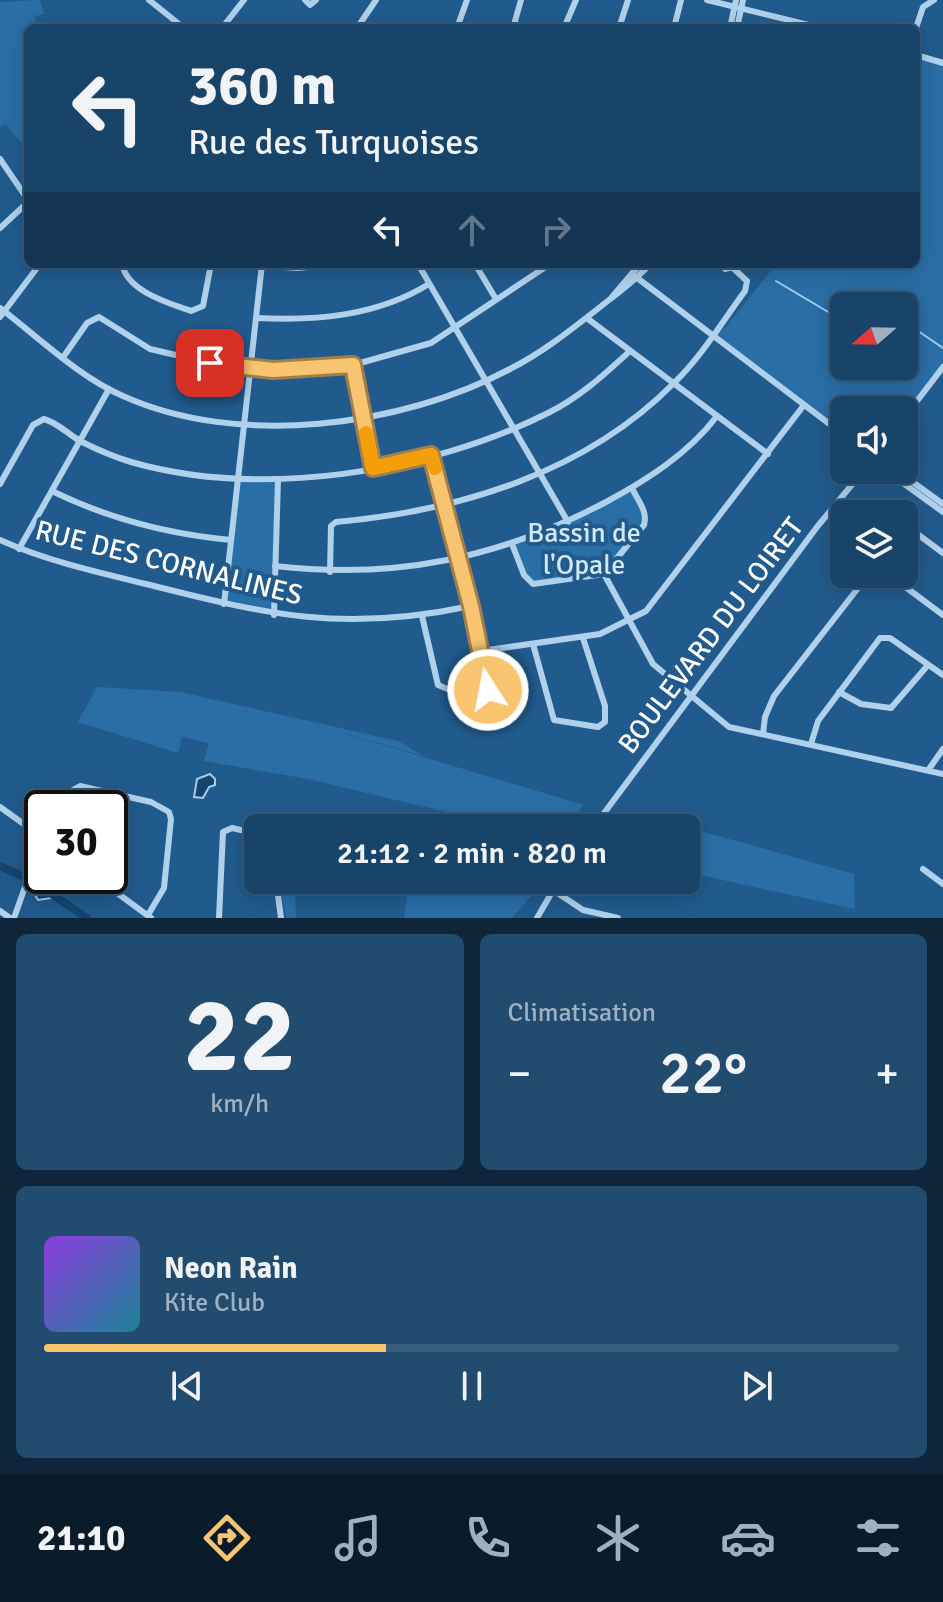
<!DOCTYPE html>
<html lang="fr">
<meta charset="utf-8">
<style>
:root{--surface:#19446a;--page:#224b70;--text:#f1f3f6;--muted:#9fb0c1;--line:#375c7e;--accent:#f9c470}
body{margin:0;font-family:Signika,sans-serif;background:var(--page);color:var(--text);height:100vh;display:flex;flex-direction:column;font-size:30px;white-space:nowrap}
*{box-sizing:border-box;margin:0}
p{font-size:26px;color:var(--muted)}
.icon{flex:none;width:44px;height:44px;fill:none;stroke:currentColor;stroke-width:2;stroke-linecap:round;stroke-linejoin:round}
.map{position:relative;height:918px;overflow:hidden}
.panel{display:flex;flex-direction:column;gap:16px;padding:16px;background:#0e253a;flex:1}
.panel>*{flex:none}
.top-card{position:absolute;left:24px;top:24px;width:896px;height:244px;border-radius:12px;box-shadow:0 4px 20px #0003,0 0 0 2px var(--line);background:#19446a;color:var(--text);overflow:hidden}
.needle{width:52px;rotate:250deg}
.buttons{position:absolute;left:830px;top:292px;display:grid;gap:16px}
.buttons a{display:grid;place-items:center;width:88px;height:88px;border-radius:12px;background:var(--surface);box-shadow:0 4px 20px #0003,0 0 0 2px var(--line);font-size:40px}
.speed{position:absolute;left:24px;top:790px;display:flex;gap:16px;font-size:40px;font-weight:700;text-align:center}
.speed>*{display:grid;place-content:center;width:104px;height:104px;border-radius:50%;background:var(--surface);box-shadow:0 4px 20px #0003,0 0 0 2px var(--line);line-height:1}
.speed .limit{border:4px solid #111;border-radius:12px;background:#fff;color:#111}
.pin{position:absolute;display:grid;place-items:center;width:68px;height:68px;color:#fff;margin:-34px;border-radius:16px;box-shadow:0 4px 12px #0006}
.me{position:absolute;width:88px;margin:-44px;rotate:349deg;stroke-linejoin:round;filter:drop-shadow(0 0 6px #0008)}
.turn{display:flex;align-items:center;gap:28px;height:168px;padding:0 32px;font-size:36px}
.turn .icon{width:104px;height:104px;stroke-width:2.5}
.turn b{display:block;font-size:56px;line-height:68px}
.lanes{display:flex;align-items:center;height:76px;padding:0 32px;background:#0003;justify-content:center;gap:40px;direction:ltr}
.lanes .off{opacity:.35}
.big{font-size:60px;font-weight:600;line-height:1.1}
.panel .tile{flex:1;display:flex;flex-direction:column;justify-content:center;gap:12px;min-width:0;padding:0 28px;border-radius:12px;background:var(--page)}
.panel .dial{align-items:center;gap:0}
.dial b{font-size:104px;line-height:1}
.song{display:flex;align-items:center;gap:24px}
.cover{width:96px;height:96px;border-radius:12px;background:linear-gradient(135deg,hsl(270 70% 55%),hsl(190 70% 35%))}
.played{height:8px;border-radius:4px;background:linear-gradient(90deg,var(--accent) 40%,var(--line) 40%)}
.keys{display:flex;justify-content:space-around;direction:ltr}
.heat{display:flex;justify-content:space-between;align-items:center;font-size:44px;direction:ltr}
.panel .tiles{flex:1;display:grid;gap:16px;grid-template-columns:1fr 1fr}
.tile:last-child{grid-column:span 2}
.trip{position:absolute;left:244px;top:814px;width:456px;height:80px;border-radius:12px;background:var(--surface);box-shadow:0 4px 20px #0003,0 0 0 2px var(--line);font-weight:600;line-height:80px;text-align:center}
.menu{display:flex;height:128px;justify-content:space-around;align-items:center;background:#0a1b2a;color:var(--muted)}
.menu .icon{width:56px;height:56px}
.menu .selected{color:var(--accent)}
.menu b{font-size:36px;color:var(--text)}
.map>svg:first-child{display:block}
.green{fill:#2a6ea6;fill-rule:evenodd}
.water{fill:#16446d;stroke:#a3cded;stroke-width:2}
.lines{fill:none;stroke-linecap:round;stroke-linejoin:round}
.stream{stroke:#a3cded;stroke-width:2}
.river{stroke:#16446d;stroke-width:8}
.minor{stroke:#afd1ec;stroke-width:6}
.route-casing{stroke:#a27f49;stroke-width:20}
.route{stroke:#f9c470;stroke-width:14}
.slow{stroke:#f59e0b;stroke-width:14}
.labels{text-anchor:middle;stroke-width:8;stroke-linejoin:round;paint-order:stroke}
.park-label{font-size:28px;fill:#d4e8f9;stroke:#215b8d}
.street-label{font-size:28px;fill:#fff;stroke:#215b8d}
</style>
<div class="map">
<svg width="943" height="918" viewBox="0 0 943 918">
<rect width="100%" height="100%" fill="#215b8d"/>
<g class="green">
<polygon points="40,0 44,14 34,17 39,28 28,28 28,152 6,124 0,127 0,2"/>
<path d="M 916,55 L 943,63 L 943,367 L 904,418 L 904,410 L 844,410 L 844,435 L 712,335 L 726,327 L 773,268 L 769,264 L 916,264 ZM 844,306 L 904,306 L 904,366 L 844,366 Z"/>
<polygon points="238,477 278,479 274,615 224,604"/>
<polygon points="632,488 646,518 604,574 529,582 512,544"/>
<polygon points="97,687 180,692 398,741 424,756 316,725 584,805 568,828 513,828 308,779 204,761 209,743 182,737 178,753 78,722"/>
<polygon points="647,816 854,874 855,909 686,872 686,828 637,828"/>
<polygon points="409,880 545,880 512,918 404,918"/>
<polygon points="287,889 295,891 296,918 286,918 282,896"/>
</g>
<g class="water">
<polygon points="210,774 215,779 215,785 209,787 203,798 194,797 197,779"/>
<polygon points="37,880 50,890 52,898 38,900 30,886"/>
</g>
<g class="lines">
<g class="stream">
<polyline points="776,281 840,319"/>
<polyline points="904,334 918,331 943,348"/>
</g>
<polyline class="river" points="0,866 31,880 87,918"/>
<g class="minor">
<polyline points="149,0 184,28"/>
<polyline points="305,0 310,5 316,0"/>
<polyline points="707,0 821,28"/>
<polyline points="222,28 244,0"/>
<polyline points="357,28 376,0"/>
<polyline points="457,28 467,0"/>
<polyline points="518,28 515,21 521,0"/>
<polyline points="564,28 576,0"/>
<polyline points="619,28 628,0"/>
<polyline points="674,28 681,0"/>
<polyline points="730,28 736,0"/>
<polyline points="737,28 743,0"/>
<polyline points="916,28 923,7 934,0"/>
<polyline points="916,55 943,63"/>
<polyline points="0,159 28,200"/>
<polyline points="0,228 28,202"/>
<path d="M 122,264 C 127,291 168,303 191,311 L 203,306 L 211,264"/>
<polyline points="240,264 298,268 338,264"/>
<polyline points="418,264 568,522"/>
<polyline points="475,264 496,299"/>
<polyline points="721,264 725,269 733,267"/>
<polyline points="632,274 844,435"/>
<polyline points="612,297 640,264"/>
<path d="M 0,308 C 38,337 79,377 123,396 C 238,448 401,427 510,369 C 547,350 577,325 609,300 C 624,288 637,279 650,264"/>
<polyline points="0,317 40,264"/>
<path d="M 257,318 C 317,321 377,316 429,284"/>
<polyline points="588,319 768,454"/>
<polyline points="64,356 87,323 99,317 150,349 210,363 273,370 353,365 431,343 550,264"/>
<polyline points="353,365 373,468"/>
<polyline points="904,418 943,367"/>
<polyline points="885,470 943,512"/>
<polyline points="896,470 943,504"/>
<path d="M 0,484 L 33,425 L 44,419 C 58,423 68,434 80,441 C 96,449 114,457 131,462 C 260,499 429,473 548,413 C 579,398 605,374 630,351"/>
<path d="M 52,491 C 109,519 167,534 231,540"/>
<polyline points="904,530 912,530 943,553"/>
<path d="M 0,540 C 47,561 96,572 146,584 C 269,615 343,633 471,606"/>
<path d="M 512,544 L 524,575 L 533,584 L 604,574 L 644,525 C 648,511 638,501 632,488"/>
<polyline points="19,549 109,389"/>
<path d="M 275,566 C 395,580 500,558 606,502 C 647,480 689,453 717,416"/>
<path d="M 330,572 L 331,526 L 336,522 C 459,511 585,473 674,383 C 702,356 722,322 745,291 L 747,281 L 733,268"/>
<polyline points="604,574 653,664 729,727 943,774"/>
<polyline points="888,574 943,615"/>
<polyline points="224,604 262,264"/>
<polyline points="274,615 278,479"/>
<polyline points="422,616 438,685 469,698 486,695 489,683 431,455"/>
<polyline points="533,644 554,720 598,727 605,722 605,706 583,638"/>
<polyline points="481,651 600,634 646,611 804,405"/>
<polyline points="839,692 861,704 891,708 928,665"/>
<polyline points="763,734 765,717 774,696 869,574"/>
<polyline points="811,744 818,721 880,638 890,638 943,675"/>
<polyline points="929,769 943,749"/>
<polyline points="0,807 42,837"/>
<polyline points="69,808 71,791 80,786 151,802 169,812 171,819 164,888 148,915"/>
<polyline points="593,828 817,527 864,470"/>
<polyline points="110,864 116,850 123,797"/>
<polyline points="923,869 943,884"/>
<polyline points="94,876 151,918"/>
<polyline points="276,880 281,918"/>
<polyline points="553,890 583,910 618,918"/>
<polyline points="0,911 10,918"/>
<polyline points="14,918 42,839"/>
<polyline points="219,918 223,832 232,828 258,834"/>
<polyline points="537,918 559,880"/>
</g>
</g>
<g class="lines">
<defs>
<polyline id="route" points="210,363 273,370 353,365 373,468 431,455 471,606 488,690"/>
</defs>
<use href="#route" class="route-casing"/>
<use href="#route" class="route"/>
<polyline class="slow" points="366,433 373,468 431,455 435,468"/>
</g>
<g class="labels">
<g class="park-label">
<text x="584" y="542">Bassin de<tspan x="584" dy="32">l'Opale</tspan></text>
</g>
<g class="street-label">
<text transform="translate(169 562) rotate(14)" y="10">RUE DES CORNALINES</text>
<text transform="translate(710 635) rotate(-53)" y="10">BOULEVARD DU LOIRET</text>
</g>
</g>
</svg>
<div class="buttons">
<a><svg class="needle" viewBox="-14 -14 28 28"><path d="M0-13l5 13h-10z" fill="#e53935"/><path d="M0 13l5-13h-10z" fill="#9fb0c1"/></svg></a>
<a><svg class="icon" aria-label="sound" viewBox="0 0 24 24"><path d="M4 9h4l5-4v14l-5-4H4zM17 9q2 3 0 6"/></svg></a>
<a><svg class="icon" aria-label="layers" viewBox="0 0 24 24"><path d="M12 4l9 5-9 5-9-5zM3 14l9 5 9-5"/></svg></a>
</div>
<div class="speed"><div class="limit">30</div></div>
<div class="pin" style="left:210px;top:363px;background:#d93025"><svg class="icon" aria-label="arrive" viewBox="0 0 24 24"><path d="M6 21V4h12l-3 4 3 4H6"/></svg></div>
<svg class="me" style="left:488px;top:690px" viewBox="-20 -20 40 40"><circle r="17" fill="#f9c470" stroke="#fff" stroke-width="3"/><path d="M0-11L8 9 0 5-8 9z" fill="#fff"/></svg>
<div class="trip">21:12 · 2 min · 820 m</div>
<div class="top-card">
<div class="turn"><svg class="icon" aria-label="left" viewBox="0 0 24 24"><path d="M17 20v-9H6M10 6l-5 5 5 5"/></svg><div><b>360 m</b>Rue des Turquoises</div></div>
<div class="lanes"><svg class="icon" aria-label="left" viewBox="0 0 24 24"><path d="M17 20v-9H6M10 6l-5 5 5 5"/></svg><svg class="icon off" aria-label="ahead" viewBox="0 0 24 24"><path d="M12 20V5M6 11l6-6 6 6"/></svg><svg class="icon off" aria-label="right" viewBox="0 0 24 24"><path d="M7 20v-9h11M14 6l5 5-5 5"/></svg></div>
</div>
</div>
<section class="panel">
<div class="tiles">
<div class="tile dial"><b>22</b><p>km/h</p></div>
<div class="tile"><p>Climatisation</p>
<div class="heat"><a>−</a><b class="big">22°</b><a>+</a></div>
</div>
<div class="tile">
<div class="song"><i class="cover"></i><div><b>Neon Rain</b><p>Kite Club</p></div></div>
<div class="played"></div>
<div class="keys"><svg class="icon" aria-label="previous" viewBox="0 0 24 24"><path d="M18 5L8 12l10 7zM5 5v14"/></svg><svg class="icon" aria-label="pause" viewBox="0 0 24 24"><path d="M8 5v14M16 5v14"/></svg><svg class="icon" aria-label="next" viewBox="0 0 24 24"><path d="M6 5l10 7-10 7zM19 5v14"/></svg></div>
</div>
</div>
</section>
<nav class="menu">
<b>21:10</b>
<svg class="icon selected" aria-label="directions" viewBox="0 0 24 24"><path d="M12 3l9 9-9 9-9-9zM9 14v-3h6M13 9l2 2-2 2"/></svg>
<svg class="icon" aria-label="music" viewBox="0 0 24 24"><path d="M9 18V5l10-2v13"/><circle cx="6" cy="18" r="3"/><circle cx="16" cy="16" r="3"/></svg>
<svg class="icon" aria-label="phone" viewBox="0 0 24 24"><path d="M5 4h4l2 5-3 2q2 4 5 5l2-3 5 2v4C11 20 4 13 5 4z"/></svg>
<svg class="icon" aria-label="climate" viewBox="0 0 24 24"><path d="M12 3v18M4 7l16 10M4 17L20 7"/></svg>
<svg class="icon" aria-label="car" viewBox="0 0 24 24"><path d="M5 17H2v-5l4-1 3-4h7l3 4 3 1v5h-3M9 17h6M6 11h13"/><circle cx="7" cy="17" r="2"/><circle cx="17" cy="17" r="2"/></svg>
<svg class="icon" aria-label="filters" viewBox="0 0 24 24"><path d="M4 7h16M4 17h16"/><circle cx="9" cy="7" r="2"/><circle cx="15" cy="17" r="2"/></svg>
</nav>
